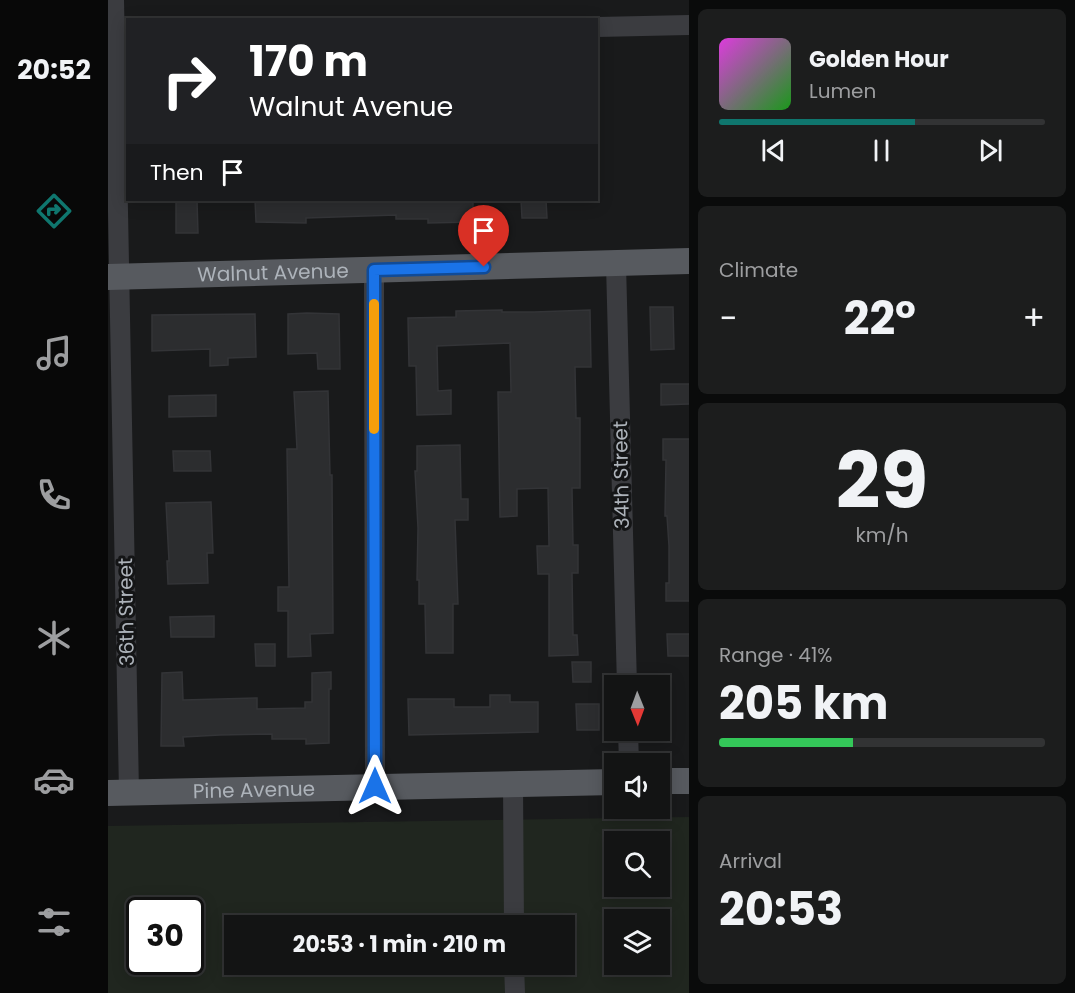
<!DOCTYPE html>
<meta charset="utf-8">
<style>
:root{--surface:#131414;--page:#1c1d1d;--text:#f1f3f6;--muted:#9d9ea0;--line:#323334;--accent:#0f766e}
body{margin:0;font-family:Poppins,sans-serif;background:var(--page);color:var(--text);height:100vh;display:flex;flex-direction:column;font-size:22px;white-space:nowrap}
*{box-sizing:border-box;margin:0}
p{font-size:20px;color:var(--muted)}
.icon{flex:none;width:33px;height:33px;fill:none;stroke:currentColor;stroke-width:2;stroke-linecap:round;stroke-linejoin:round}
.map{position:relative;flex:1;overflow:hidden}
.panel{display:flex;flex-direction:column;gap:9px;padding:9px;background:#0a0b0b;width:386px}
.panel>*{flex:none}
.banner{position:absolute;left:18px;top:18px;width:472px;height:183px;border-radius:0px;box-shadow:0 3px 15px #0003,0 0 0 2px var(--line);background:#202124;color:#fff;overflow:hidden}
.needle{width:39px;rotate:179deg}
.fabs{position:absolute;left:496px;top:675px;display:grid;gap:12px}
.fabs a{display:grid;place-items:center;width:66px;height:66px;border-radius:0px;background:var(--surface);box-shadow:0 3px 15px #0003,0 0 0 2px var(--line);font-size:30px}
.speed{position:absolute;left:18px;top:897px;display:flex;gap:12px;font-size:30px;font-weight:700;text-align:center}
.speed>*{display:grid;place-content:center;width:78px;height:78px;border-radius:50%;background:var(--surface);box-shadow:0 3px 15px #0003,0 0 0 2px var(--line);line-height:1}
.speed .limit{border:3px solid #111;border-radius:9px;background:#fff;color:#111}
.pin{position:absolute;display:grid;place-items:center;width:51px;height:51px;color:#fff;margin:-62px -26px;border-radius:50% 50% 50% 0;rotate:-45deg;box-shadow:0 0 6px #0007}
.pin .icon{rotate:45deg}
.me{position:absolute;width:66px;margin:-33px;rotate:0deg;stroke-linejoin:round;filter:drop-shadow(0 0 4px #0008)}
.turn{display:flex;align-items:center;gap:21px;height:126px;padding:0 24px;font-size:27px}
.turn .icon{width:78px;height:78px;stroke-width:2.5}
.turn b{display:block;font-size:42px;line-height:51px}
.then{display:flex;align-items:center;height:57px;padding:0 24px;background:#0003;gap:12px;font-size:22px}
.big{font-size:45px;font-weight:700;line-height:1.1}
.panel .widget{flex:1;display:flex;flex-direction:column;justify-content:center;gap:9px;min-width:0;padding:0 21px;border-radius:9px;background:var(--page)}
.panel .dial{align-items:center;gap:0}
.dial b{font-size:78px;line-height:1}
.song{display:flex;align-items:center;gap:18px}
.cover{width:72px;height:72px;border-radius:9px;background:linear-gradient(135deg,hsl(300 70% 55%),hsl(120 70% 35%))}
.played{height:6px;border-radius:3px;background:linear-gradient(90deg,var(--accent) 60%,var(--line) 60%)}
.keys{display:flex;justify-content:space-around;direction:ltr}
.heat{display:flex;justify-content:space-between;align-items:center;font-size:33px;direction:ltr}
.charge{height:9px;border-radius:4px;background:linear-gradient(90deg,#34c759 41%,var(--line) 0)}
.trip{position:absolute;left:116px;top:915px;width:351px;height:60px;border-radius:0px;background:var(--surface);box-shadow:0 3px 15px #0003,0 0 0 2px var(--line);font-weight:700;line-height:60px;text-align:center}
main{display:flex;flex:1;min-height:0}
.tab-bar{display:flex;flex-direction:column;width:108px;justify-content:space-around;align-items:center;background:#080808;color:var(--muted)}
.tab-bar .icon{width:42px;height:42px}
.tab-bar .active{color:var(--accent)}
.tab-bar b{font-size:27px;color:var(--text)}
.map>svg:first-child{display:block}
.green{fill:#20261f;fill-rule:evenodd}
.building{fill:#2c2d2f;stroke:#333437;stroke-width:1.5}
.lines{fill:none;stroke-linecap:round;stroke-linejoin:round}
.minor{stroke:#3b3c40;stroke-width:20}
.major{stroke:#575a5f;stroke-width:26}
.route-casing{stroke:#114b97;stroke-width:15}
.route{stroke:#1a73e8;stroke-width:10}
.slow{stroke:#f59e0b;stroke-width:10}
.labels{text-anchor:middle;stroke-width:6;stroke-linejoin:round;paint-order:stroke}
.street-label{font-size:20px;fill:#adb3ba;stroke:#141516}
</style>
<main>
<nav class="tab-bar">
<b>20:52</b>
<svg class="icon active" aria-label="directions" viewBox="0 0 24 24"><path d="M12 3l9 9-9 9-9-9zM9 14v-3h6M13 9l2 2-2 2"/></svg>
<svg class="icon" aria-label="music" viewBox="0 0 24 24"><path d="M9 18V5l10-2v13"/><circle cx="6" cy="18" r="3"/><circle cx="16" cy="16" r="3"/></svg>
<svg class="icon" aria-label="phone" viewBox="0 0 24 24"><path d="M5 4h4l2 5-3 2q2 4 5 5l2-3 5 2v4C11 20 4 13 5 4z"/></svg>
<svg class="icon" aria-label="climate" viewBox="0 0 24 24"><path d="M12 3v18M4 7l16 10M4 17L20 7"/></svg>
<svg class="icon" aria-label="car" viewBox="0 0 24 24"><path d="M5 17H2v-5l4-1 3-4h7l3 4 3 1v5h-3M9 17h6M6 11h13"/><circle cx="7" cy="17" r="2"/><circle cx="17" cy="17" r="2"/></svg>
<svg class="icon" aria-label="filters" viewBox="0 0 24 24"><path d="M4 7h16M4 17h16"/><circle cx="9" cy="7" r="2"/><circle cx="15" cy="17" r="2"/></svg>
</nav>
<div class="map">
<svg width="582" height="993" viewBox="0 0 582 993">
<rect width="100%" height="100%" fill="#191a1b"/>
<path class="green" d="M 581,817 L 581,993 L 0,993 L 0,826 ZM 507,842 L 552,842 L 552,886 L 507,886 ZM 32,910 L 82,910 L 82,962 L 32,962 ZM 507,920 L 552,920 L 552,964 L 507,964 ZM 126,926 L 456,926 L 456,964 L 126,964 Z"/>
<g class="building">
<polygon points="68,200 89,200 90,233 68,233"/>
<polygon points="147,200 365,200 365,222 320,223 320,219 288,219 288,215 198,218 198,223 148,222"/>
<polygon points="413,200 438,200 439,218 414,218"/>
<polygon points="542,307 565,307 566,349 543,350"/>
<polygon points="394,310 394,312 426,312 482,310 483,367 467,367 468,418 472,418 472,488 464,488 465,545 470,545 470,573 464,573 465,635 469,635 470,655 441,656 441,574 430,574 429,546 441,546 440,488 409,489 409,516 392,517 390,392 403,392 402,343 329,346 330,391 343,390 343,414 309,415 308,366 301,366 300,318 348,317 348,311"/>
<polygon points="199,313 231,314 232,369 210,369 209,353 180,354 180,314"/>
<polygon points="147,314 148,357 120,358 120,365 102,366 102,349 44,351 44,315"/>
<polygon points="553,384 582,384 582,404 553,405"/>
<polygon points="220,391 222,475 224,475 225,633 202,634 203,656 180,657 180,611 170,611 170,587 181,587 179,449 189,449 186,392"/>
<polygon points="108,395 108,416 61,417 61,396"/>
<polygon points="555,439 582,439 582,601 558,601 558,583 561,583 561,546 559,516 557,516 558,460 555,460"/>
<polygon points="352,445 353,499 360,499 360,520 347,520 350,604 345,604 345,653 318,653 317,604 311,604 311,580 309,580 310,528 307,471 309,471 309,446"/>
<polygon points="65,451 102,451 103,471 66,471"/>
<polygon points="103,502 105,553 99,553 100,583 60,584 59,561 61,561 58,503"/>
<polygon points="106,616 106,637 63,637 62,617"/>
<polygon points="559,634 582,634 582,656 560,656"/>
<polygon points="147,644 167,644 167,666 148,666"/>
<polygon points="464,662 483,662 483,682 465,682"/>
<polygon points="74,672 75,700 149,698 149,709 197,708 197,702 204,702 204,673 223,672 223,689 221,689 221,743 198,744 198,739 164,739 164,734 112,735 75,737 76,746 53,746 54,673"/>
<polygon points="382,695 402,695 402,702 430,702 430,732 301,735 300,699 346,699 346,707 382,707"/>
<polygon points="468,704 491,704 491,730 469,730"/>
</g>
<g class="lines">
<g class="minor">
<polyline points="6,0 21,793"/>
<polyline points="489,27 582,25"/>
<polyline points="508,264 519,686"/>
<polyline points="266,270 267,786"/>
<polyline points="520,730 521,764"/>
<polyline points="405,784 406,926"/>
<polyline points="406,964 407,993"/>
</g>
<g class="major">
<path id="s1" d="M 0,277 L 582,261"/>
<polyline points="552,781 582,781"/>
<path id="s2" d="M 0,793 L 507,782"/>
</g>
</g>
<g class="lines">
<defs>
<polyline id="route" points="267,786 266,270 376,267"/>
</defs>
<use href="#route" class="route-casing"/>
<use href="#route" class="route"/>
<polyline class="slow" points="266,304 266,429"/>
</g>
<g class="labels">
<g class="street-label">
<text dy="7" stroke="none"><textPath href="#s1" startOffset="165">Walnut Avenue</textPath></text>
<text transform="translate(513 475) rotate(-91)" y="7">34th Street</text>
<text transform="translate(18 612) rotate(-91)" y="7">36th Street</text>
<text dy="7" stroke="none"><textPath href="#s2" startOffset="146">Pine Avenue</textPath></text>
</g>
</g>
</svg>
<div class="fabs">
<a><svg class="needle" viewBox="-14 -14 28 28"><path d="M0-13l5 13h-10z" fill="#e53935"/><path d="M0 13l5-13h-10z" fill="#9d9ea0"/></svg></a>
<a><svg class="icon" aria-label="sound" viewBox="0 0 24 24"><path d="M4 9h4l5-4v14l-5-4H4zM17 9q2 3 0 6"/></svg></a>
<a><svg class="icon" aria-label="search" viewBox="0 0 24 24"><circle cx="10" cy="10" r="6"/><path d="M15 15l6 6"/></svg></a>
<a><svg class="icon" aria-label="layers" viewBox="0 0 24 24"><path d="M12 4l9 5-9 5-9-5zM3 14l9 5 9-5"/></svg></a>
</div>
<div class="speed"><div class="limit">30</div></div>
<div class="pin" style="left:376px;top:267px;background:#d93025"><svg class="icon" aria-label="arrive" viewBox="0 0 24 24"><path d="M6 21V4h12l-3 4 3 4H6"/></svg></div>
<svg class="me" style="left:267px;top:786px" viewBox="-20 -20 40 40"><path d="M0-17L14 15 0 8-14 15z" fill="#1a73e8" stroke="#fff" stroke-width="4"/></svg>
<div class="trip">20:53 · 1 min · 210 m</div>
<div class="banner">
<div class="turn"><svg class="icon" aria-label="right" viewBox="0 0 24 24"><path d="M7 20v-9h11M14 6l5 5-5 5"/></svg><div><b>170 m</b>Walnut Avenue</div></div>
<div class="then">Then<svg class="icon" aria-label="arrive" viewBox="0 0 24 24"><path d="M6 21V4h12l-3 4 3 4H6"/></svg></div>
</div>
</div>
<section class="panel">
<div class="widget">
<div class="song"><i class="cover"></i><div><b>Golden Hour</b><p>Lumen</p></div></div>
<div class="played"></div>
<div class="keys"><svg class="icon" aria-label="previous" viewBox="0 0 24 24"><path d="M18 5L8 12l10 7zM5 5v14"/></svg><svg class="icon" aria-label="pause" viewBox="0 0 24 24"><path d="M8 5v14M16 5v14"/></svg><svg class="icon" aria-label="next" viewBox="0 0 24 24"><path d="M6 5l10 7-10 7zM19 5v14"/></svg></div>
</div>
<div class="widget"><p>Climate</p>
<div class="heat"><a>−</a><b class="big">22°</b><a>+</a></div>
</div>
<div class="widget dial"><b>29</b><p>km/h</p></div>
<div class="widget"><p>Range · 41%</p><b class="big">205 km</b><div class="charge"></div></div>
<div class="widget"><p>Arrival</p><b class="big">20:53</b></div>
</section>
</main>
